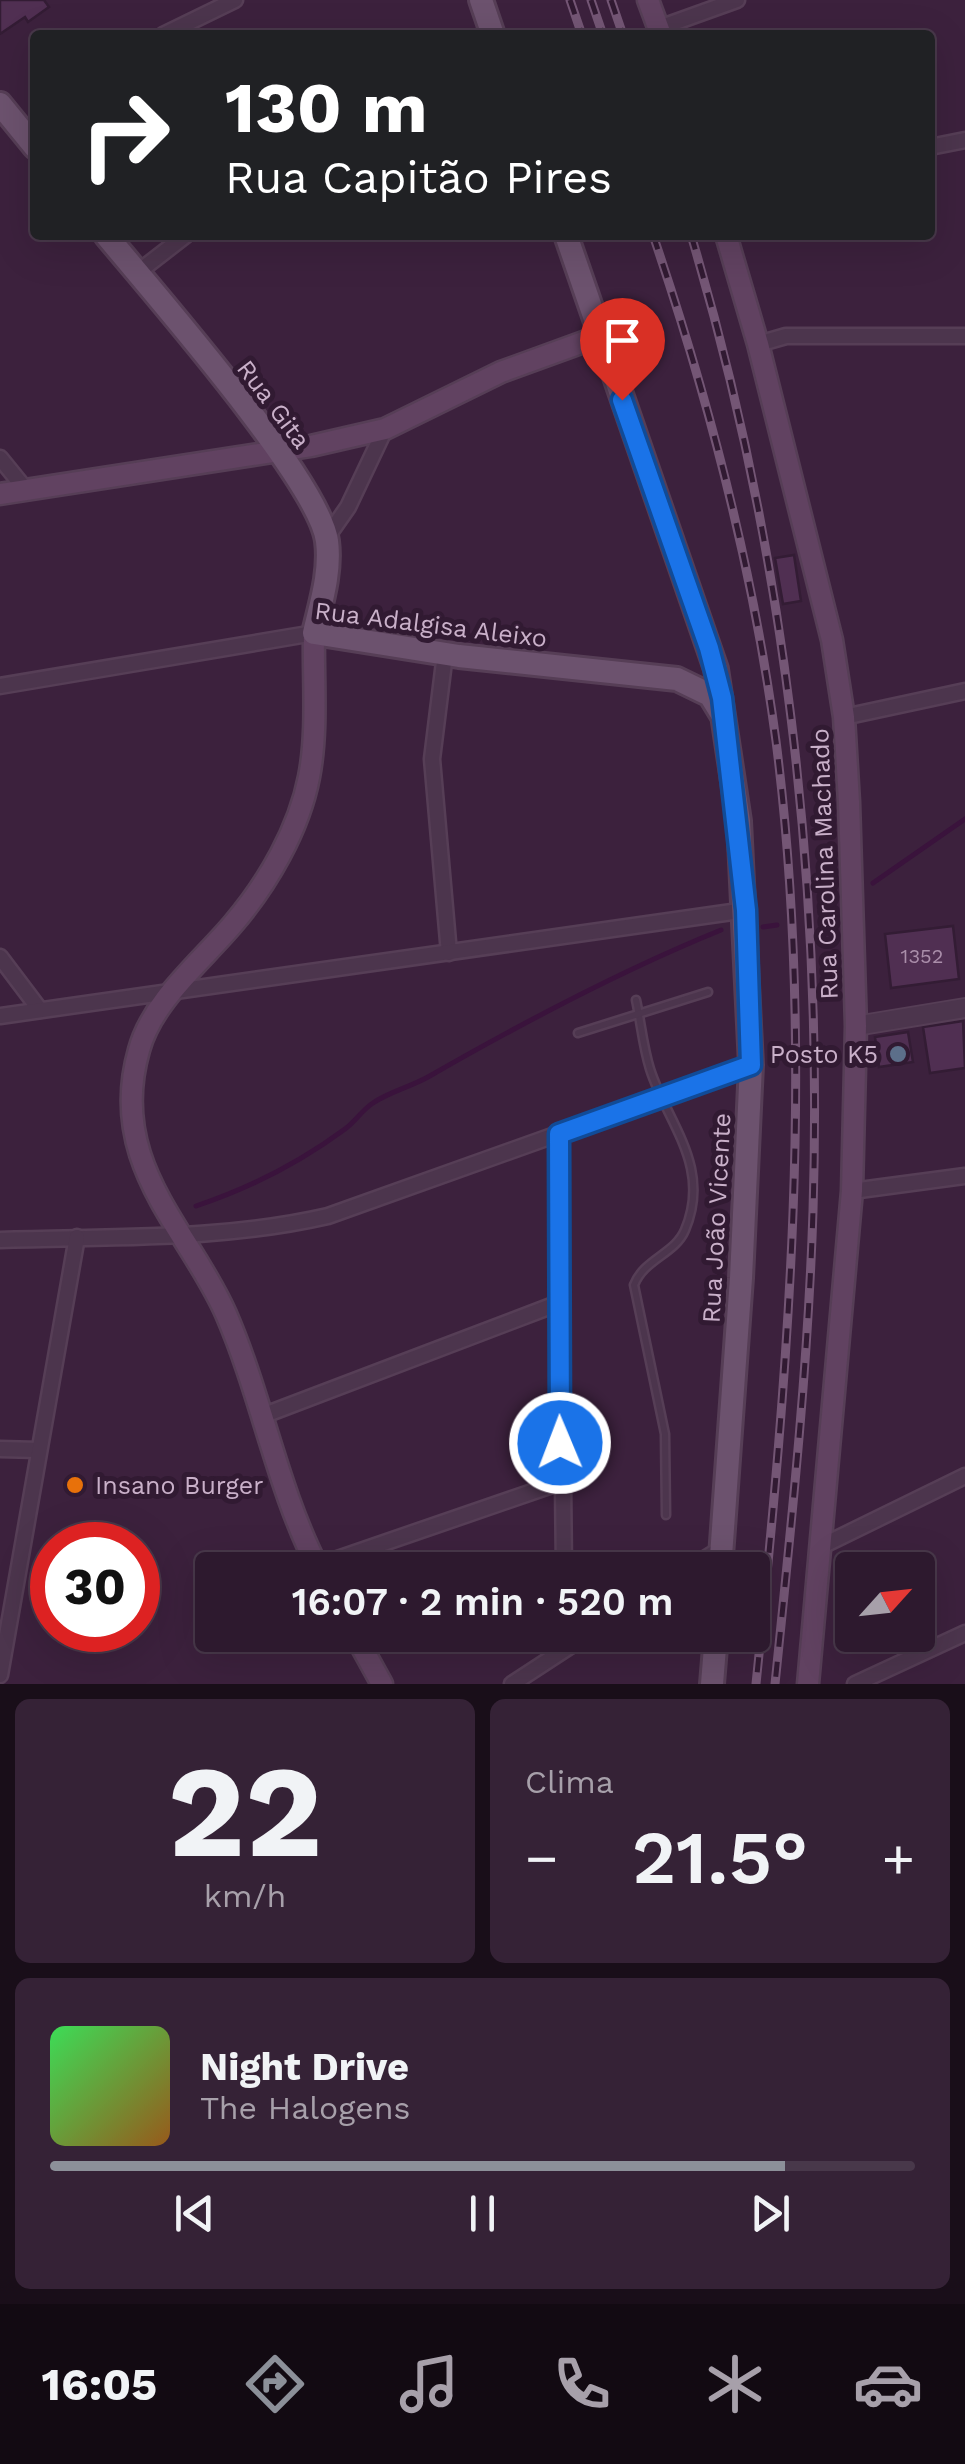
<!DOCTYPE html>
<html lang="pt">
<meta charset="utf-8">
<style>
:root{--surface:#2d192e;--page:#352236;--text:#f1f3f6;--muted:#a7a0aa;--line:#48384a;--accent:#8c9099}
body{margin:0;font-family:"Work Sans",sans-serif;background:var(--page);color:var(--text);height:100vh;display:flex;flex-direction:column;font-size:38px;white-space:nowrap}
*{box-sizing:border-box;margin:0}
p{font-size:32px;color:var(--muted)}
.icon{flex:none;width:55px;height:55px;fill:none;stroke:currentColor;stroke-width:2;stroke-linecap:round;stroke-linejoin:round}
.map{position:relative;height:1684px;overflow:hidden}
.details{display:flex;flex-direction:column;gap:15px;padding:15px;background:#190e19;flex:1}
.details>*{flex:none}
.top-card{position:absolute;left:30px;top:30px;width:905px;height:210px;border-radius:10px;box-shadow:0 10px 40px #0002,0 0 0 2px var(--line);background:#202124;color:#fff;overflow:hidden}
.needle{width:65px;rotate:63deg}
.tools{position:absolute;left:835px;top:1552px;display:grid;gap:20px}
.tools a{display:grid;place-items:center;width:100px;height:100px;border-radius:10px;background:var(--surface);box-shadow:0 10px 40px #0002,0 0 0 2px var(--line);font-size:50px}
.speed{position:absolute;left:30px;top:1522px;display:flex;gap:20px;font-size:50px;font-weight:700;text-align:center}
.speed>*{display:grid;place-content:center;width:130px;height:130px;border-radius:50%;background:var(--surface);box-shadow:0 10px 40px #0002,0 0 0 2px var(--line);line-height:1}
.speed .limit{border:15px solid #d22;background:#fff;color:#111}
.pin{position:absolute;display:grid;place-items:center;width:85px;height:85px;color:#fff;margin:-102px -42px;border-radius:50% 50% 50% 0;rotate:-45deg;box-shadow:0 0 10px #0007}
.pin .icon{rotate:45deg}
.me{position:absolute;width:110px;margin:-55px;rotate:359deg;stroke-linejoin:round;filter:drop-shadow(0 0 8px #0008)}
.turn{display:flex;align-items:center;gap:35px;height:210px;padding:0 30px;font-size:45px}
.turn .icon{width:130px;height:130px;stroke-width:2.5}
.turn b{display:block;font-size:70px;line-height:85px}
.big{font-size:75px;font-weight:600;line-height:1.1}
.details .card{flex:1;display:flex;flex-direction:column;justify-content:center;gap:15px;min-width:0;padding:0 35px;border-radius:15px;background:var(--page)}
.details .dial{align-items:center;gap:0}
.dial b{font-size:130px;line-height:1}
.song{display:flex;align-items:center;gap:30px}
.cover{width:120px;height:120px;border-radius:15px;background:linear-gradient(135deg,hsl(130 70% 55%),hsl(30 70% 35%))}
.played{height:10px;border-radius:5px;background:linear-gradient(90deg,var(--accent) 85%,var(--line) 85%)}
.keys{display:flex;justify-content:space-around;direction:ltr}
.heat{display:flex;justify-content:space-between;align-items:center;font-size:55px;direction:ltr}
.details .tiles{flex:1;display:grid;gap:15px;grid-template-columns:1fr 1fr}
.card:last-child{grid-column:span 2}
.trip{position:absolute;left:195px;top:1552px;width:575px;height:100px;border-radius:10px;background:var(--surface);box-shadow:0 10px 40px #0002,0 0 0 2px var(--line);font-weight:600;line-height:100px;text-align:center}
.tabs{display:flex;height:160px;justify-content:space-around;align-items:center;background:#120a12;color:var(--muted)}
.tabs .icon{width:70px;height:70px}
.tabs .selected{color:var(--accent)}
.tabs b{font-size:45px;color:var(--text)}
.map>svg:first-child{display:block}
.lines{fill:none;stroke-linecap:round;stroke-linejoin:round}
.stream{stroke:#3a133c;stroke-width:5}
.building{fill:#502f52;stroke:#331c34;stroke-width:2.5}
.service-casing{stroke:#563e56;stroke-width:11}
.minor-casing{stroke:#563e56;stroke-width:19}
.tertiary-casing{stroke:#563e56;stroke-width:22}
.secondary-casing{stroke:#563e56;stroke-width:25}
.primary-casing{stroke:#563e56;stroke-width:28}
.service{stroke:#4c354d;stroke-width:6}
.minor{stroke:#4c354d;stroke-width:14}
.tertiary{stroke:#4c354d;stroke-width:18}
.secondary{stroke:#614261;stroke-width:20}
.primary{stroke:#6c526e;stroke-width:22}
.rail-casing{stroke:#745675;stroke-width:9}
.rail{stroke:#311a32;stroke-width:5;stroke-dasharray:15;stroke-linecap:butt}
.route-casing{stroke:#114b97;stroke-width:25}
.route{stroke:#1a73e8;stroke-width:18}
.service-dot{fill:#5c6f8a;stroke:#311a32;stroke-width:4}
.food-dot{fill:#e8710a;stroke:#311a32;stroke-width:4}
.labels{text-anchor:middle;stroke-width:10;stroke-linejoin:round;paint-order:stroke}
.number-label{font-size:20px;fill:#aa8eaa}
.street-label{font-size:25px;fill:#c9b0c9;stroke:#311a32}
.poi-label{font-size:25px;fill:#c9b0c9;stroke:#311a32;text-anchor:end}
</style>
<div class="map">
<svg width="965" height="1684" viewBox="0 0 965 1684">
<rect width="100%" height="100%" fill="#3c213d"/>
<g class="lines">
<g class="stream">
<polyline points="873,883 965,819"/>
<polyline points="763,927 777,925"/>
<path d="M 196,1206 C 250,1188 299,1163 345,1129 C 355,1122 362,1110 373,1103 C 389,1092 410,1087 428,1077 C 522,1023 620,971 721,930"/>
</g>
</g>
<g class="building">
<polygon points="0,0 44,0 49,7 28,22 25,17 0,34"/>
<polygon points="794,555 801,601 783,604 775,558"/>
<polygon points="953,926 959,979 891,988 885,934"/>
<polygon points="963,1021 965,1068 930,1073 923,1027"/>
<polygon points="908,1032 913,1062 879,1067 875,1037"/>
</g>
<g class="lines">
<defs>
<g id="service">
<path d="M 636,1000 C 641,1023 643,1047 650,1069 C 667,1123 712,1166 685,1230 C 675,1254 644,1259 634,1285 L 665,1434 L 666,1515"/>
<polyline points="578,1033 708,992"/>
</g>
<g id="minor">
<polyline points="659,28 737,0"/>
<polyline points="163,35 235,0"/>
<polyline points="930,147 965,140"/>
<polyline points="137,273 186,235"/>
<polyline points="600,336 632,326"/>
<polyline points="758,344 786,336 965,336"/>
<polyline points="0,458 26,490"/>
<polyline points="327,537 348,507 385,429"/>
<polyline points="445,654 432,759 449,953"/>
<polyline points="0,686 314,633"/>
<polyline points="844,717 965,691"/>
<polyline points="0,957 40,1010"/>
<polyline points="0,1016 746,910"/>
<polyline points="559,1134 564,1570"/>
<polyline points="852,1191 965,1176"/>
<path d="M 0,1240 C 110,1236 219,1241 328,1216 L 751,1065"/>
<polyline points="262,1416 559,1303"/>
<polyline points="0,1449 38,1450"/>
<polyline points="822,1546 965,1476"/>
<polyline points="317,1566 561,1482"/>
<polyline points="687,1570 722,1548"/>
<polyline points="0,1675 77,1237"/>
<polyline points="512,1684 587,1635"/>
<polyline points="855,1684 965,1633"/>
</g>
<polyline id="tertiary" points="856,1026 965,1008"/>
<g id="secondary">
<polyline points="648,0 661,35"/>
<polyline points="726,235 758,344 832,640 844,717 849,802 856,1026 852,1191 808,1684"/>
<polyline points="0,494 311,446 385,429 501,372 600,336"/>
<path d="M 314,633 C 313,679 318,731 309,777 C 299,829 268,883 233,924 C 202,961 152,1001 139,1050 C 129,1085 129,1119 140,1154 C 158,1211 202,1259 226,1314 C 262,1397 277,1489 319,1570"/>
<polyline points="355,1635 382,1684"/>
</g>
<g id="primary">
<polyline points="481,0 493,35"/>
<polyline points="0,104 35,147"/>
<path d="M 106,235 C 152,291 319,481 327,541 C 331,572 321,603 314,633 L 459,656 L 677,679 L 710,695 L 721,713"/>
<polyline points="566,235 716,669 739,821 751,1065 741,1278 720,1570"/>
<polyline points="712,1684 716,1635"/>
</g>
</defs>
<use href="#service" class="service-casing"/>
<use href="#minor" class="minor-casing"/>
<use href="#tertiary" class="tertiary-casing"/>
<use href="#secondary" class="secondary-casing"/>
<use href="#primary" class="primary-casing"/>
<use href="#service" class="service"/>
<use href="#minor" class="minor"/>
<use href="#tertiary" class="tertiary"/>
<use href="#secondary" class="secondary"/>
<use href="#primary" class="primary"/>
<defs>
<g id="rail">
<polyline points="570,0 582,35"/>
<polyline points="591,0 603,35"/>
<polyline points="611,0 623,35"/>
<path d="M 653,235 C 709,400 753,568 776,741 C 816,1055 788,1371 756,1684"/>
<path d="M 691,235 C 785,549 823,883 813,1211 C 808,1369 791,1527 775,1684"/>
</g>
</defs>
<use href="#rail" class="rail-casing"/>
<use href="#rail" class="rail"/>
</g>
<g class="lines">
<defs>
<polyline id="route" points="560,1443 559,1134 751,1065 746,910 722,698 709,648 622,400"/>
</defs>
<use href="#route" class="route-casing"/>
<use href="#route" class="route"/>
</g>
<circle class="service-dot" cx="898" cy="1054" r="10"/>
<circle class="food-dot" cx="75" cy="1485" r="10"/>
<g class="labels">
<g class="number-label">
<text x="922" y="963">1352</text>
</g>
<g class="street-label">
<text transform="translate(274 404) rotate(53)" y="9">Rua Gita</text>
<text transform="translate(431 624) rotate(7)" y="9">Rua Adalgisa Aleixo</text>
<text transform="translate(824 864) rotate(-92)" y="9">Rua Carolina Machado</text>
<text transform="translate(716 1218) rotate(-87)" y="9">Rua João Vicente</text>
</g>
<g class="poi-label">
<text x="878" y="1063">Posto K5</text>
<text x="95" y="1494" text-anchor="start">Insano Burger</text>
</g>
</g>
</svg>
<div class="tools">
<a><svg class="needle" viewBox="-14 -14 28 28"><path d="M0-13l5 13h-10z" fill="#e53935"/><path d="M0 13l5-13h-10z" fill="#a7a0aa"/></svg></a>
</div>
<div class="speed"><div class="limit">30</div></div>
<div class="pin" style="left:622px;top:400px;background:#d93025"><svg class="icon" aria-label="arrive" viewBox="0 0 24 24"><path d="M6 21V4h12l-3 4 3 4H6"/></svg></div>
<svg class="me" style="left:560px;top:1443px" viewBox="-20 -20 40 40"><circle r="17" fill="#1a73e8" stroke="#fff" stroke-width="3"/><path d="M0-11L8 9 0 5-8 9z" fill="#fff"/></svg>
<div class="trip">16:07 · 2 min · 520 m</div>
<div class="top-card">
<div class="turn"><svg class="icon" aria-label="right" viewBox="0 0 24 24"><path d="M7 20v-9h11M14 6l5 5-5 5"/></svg><div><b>130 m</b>Rua Capitão Pires</div></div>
</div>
</div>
<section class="details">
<div class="tiles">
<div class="card dial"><b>22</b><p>km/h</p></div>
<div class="card"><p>Clima</p>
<div class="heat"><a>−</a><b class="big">21.5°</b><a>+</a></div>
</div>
<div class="card">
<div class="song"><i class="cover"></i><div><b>Night Drive</b><p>The Halogens</p></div></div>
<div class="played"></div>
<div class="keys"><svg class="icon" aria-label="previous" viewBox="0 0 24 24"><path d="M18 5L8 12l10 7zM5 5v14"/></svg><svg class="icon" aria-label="pause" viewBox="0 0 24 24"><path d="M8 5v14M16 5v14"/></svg><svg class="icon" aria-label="next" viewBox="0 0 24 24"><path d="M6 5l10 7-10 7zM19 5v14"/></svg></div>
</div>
</div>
</section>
<nav class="tabs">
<b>16:05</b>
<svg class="icon selected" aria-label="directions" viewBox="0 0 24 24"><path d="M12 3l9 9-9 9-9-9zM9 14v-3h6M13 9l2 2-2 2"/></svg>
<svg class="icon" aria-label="music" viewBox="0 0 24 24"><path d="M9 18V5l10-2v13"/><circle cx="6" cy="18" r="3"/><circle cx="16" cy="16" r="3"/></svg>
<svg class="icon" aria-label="phone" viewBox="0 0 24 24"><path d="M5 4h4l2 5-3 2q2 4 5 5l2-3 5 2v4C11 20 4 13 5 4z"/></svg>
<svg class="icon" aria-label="climate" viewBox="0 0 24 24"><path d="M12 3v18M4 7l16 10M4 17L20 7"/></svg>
<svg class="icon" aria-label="car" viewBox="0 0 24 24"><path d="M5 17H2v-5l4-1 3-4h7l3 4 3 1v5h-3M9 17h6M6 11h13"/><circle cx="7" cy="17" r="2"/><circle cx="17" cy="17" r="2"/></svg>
</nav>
